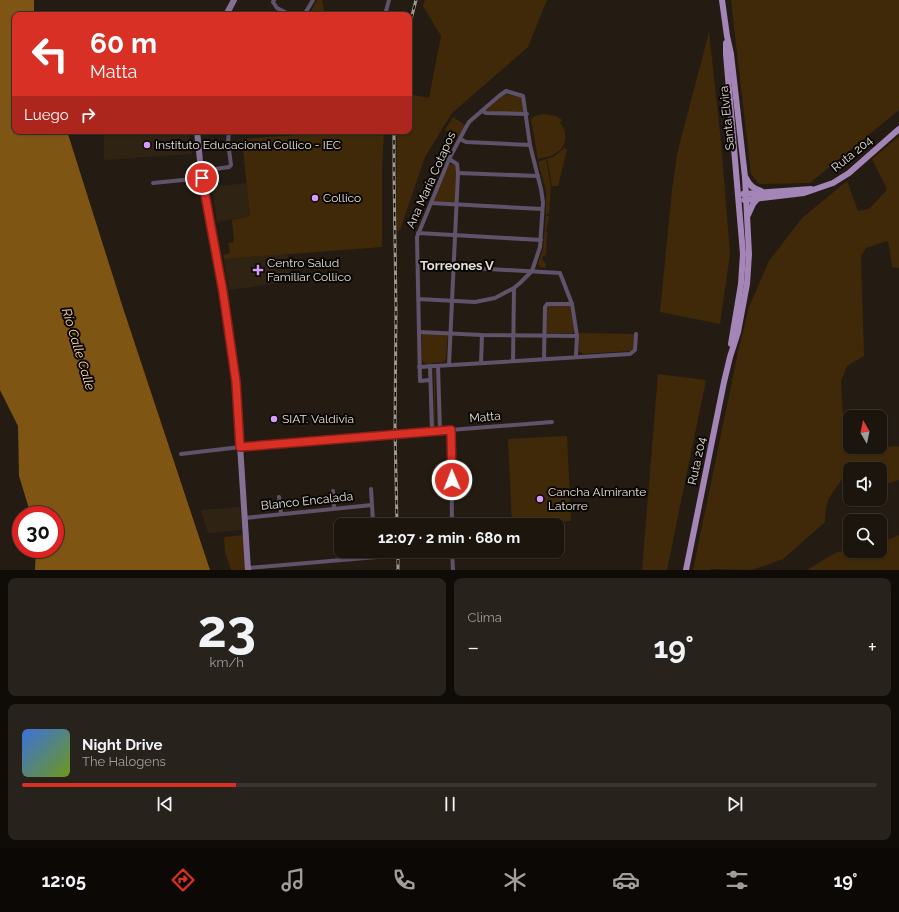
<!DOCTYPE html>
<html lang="es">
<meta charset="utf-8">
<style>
:root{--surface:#1b150e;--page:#28221c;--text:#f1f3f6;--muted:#a09f9e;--line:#39342e;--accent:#d93025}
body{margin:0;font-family:Raleway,sans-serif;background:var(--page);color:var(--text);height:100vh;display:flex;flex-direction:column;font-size:15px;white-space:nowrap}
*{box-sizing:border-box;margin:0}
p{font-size:13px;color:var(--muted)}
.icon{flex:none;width:22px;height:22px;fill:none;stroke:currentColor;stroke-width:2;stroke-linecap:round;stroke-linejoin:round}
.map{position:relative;height:570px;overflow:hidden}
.details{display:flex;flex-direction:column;gap:8px;padding:8px;background:#0f0c08;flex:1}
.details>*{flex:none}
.hud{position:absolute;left:12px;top:12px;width:400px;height:122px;border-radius:8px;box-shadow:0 1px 3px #0004,0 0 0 1px var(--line);background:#d93025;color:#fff;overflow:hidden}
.needle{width:26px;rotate:351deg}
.buttons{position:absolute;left:843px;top:410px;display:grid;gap:8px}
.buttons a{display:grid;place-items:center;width:44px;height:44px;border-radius:8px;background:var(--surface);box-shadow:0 1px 3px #0004,0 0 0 1px var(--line);font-size:20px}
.speed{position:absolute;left:12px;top:506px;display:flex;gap:8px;font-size:20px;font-weight:700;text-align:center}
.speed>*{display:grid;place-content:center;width:52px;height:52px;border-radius:50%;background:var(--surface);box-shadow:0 1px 3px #0004,0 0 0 1px var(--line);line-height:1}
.speed .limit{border:6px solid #d22;background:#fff;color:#111}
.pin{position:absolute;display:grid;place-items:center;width:34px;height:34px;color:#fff;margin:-17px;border:2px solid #fff;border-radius:50%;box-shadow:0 1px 4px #0007}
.me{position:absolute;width:44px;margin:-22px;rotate:359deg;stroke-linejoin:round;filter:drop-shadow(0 0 3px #0008)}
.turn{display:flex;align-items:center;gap:14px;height:84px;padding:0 12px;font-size:18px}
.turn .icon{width:52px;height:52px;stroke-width:2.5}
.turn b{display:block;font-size:28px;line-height:34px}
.then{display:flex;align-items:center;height:38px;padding:0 12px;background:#0003;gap:8px;font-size:15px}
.big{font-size:30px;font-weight:700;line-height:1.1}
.details .card{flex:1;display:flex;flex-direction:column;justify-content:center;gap:6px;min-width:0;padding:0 14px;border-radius:8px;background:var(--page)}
.details .dial{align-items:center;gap:0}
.dial b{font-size:52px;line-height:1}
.song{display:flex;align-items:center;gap:12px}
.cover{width:48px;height:48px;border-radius:6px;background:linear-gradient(135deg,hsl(220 70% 55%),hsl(80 70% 35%))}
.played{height:4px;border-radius:2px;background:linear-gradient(90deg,var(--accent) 25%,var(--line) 25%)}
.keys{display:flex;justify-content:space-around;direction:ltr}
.heat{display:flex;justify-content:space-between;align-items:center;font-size:22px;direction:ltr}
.details .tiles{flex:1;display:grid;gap:8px;grid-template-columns:1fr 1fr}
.card:last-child{grid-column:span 2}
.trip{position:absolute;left:334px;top:518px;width:230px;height:40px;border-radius:8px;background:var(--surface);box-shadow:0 1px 3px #0004,0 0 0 1px var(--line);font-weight:700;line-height:40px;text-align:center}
.dock{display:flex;height:64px;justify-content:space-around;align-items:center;background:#0b0806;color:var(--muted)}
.dock .icon{width:28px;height:28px}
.dock .active{color:var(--accent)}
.dock b{font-size:18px;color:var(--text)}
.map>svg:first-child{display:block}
.built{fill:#2f2314}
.green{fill:#3f2908}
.water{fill:#7f5514}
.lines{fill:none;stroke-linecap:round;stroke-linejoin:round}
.minor{stroke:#60526a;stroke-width:4}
.secondary{stroke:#866f95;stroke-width:6}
.primary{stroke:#a485b7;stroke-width:6}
.rail-casing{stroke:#9f9991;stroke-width:3}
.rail{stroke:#0b0704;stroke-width:1.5;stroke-dasharray:4.5;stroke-linecap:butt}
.route-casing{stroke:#8d1f18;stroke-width:10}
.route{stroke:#d93025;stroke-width:7}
.poi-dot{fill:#d69bfa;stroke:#0b0704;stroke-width:1.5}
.labels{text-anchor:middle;stroke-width:4;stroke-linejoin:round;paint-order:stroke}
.street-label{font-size:12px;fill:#e2ddd6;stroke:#0b0704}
.poi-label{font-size:12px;fill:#e2ddd6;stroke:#0b0704;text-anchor:start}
.neighbourhood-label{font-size:13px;font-weight:bold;fill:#e2ddd6;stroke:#0b0704}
.water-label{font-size:13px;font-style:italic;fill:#fcd6a7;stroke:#0b0704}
</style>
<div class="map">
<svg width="899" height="570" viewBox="0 0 899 570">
<rect width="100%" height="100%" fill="#241c13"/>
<g class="built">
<polygon points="104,131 189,131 192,154 104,160"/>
<polygon points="247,183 250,216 217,222 212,187"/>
<polygon points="287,254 293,281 229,290 224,259"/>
<polygon points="240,507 242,530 208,533 201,510"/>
</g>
<g class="green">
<polygon points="317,0 322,0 324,11 319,11 317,15 309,15"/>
<polygon points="425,0 547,0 528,47 452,113 425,157 400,230 398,231 396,230 397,131 409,131 409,94 429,98 441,36 423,6"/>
<polygon points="731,0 899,0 899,110 810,183 759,184 751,174"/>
<polygon points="709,32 721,142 730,254 720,324 660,312 672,190 677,154"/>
<polygon points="505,94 520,97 522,99 523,113 485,111"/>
<path d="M 543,114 L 556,116 L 562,120 L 560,123 C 568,132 567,147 556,153 C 551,157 544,157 538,159 L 531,119 L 535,116 Z"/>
<polygon points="453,117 465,125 458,137 445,130"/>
<polygon points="349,131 384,131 382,172 382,247 224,259 223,255 230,253 228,243 234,242 232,220 250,216 242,139"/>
<path d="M 899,136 L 899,268 L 892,267 L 889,245 L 887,241 L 866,248 L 861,256 L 864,356 L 847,366 L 841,381 L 843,417 L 850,427 L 850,447 L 877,447 L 878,450 L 887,447 L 898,446 L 899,447 L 899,480 L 880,486 L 880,469 L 850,469 L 850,482 L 842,479 C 829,498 826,499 825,522 L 783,559 L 752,570 L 711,569 L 710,570 L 693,570 L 738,352 L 749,307 L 769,261 L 802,218 L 847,181 L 858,211 L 869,209 L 886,191 L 886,187 L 872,159 Z"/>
<polygon points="564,148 567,150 558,186 552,186 547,159 555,156"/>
<polygon points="546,159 551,186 549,214 546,214 546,191 538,162"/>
<polygon points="448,164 454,165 456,169 455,202 434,201"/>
<polygon points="546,216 549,216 546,232 547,232 546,255 543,256 542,259 546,264 546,268 540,267 538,264 543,249"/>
<polygon points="547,306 570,306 574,330 573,333 547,333 546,331"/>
<polygon points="579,333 634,334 633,348 630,351 583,354 579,351"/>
<polygon points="422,334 448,334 446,358 444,362 426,364 422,360"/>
<rect x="434" y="370" width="1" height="58"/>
<polygon points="658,374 706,380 667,570 642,570"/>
<polygon points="567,436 571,521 512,524 508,439"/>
<polygon points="244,535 246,570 231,570 225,552 224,537"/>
<polygon points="899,535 899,570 807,570 835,553 850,549 850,551 880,551 880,542 893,538"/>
</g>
<polygon class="water" points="0,0 34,0 34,15 15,15 15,131 67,131 123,308 210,570 35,570 36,549 55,549 55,515 31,515 19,476 18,426 0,390"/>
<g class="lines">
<g class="minor">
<polyline points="274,0 273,2 277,8 291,15"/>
<polyline points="304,15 313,0"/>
<polyline points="385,15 389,0"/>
<polyline points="482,111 486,113 527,114"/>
<polyline points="460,139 466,142 530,145"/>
<polyline points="201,171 229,167 231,165 228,142 229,131"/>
<polyline points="458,173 538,176"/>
<polyline points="153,183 203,178"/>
<polyline points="431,203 542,209"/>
<polyline points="418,233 541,240"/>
<polyline points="453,267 560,273 572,304 577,336 576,356"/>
<polyline points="418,299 475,302 495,298 514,288 520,283 532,271 540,247 543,202 541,189 530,145 523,96 506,91 499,96 469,122 465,129 449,159 417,237 420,381 430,380"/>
<polyline points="419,332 482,335 577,336"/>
<polyline points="544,359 545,307 547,304 572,304"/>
<polyline points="513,361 514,288"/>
<polyline points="481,363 482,335"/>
<polyline points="449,365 458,173 457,164 449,159"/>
<polyline points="430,366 432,431"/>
<polyline points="438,366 440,431"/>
<polyline points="419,367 630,354 635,350 636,334"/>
<polyline points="451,430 452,525"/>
<polyline points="181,454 249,446 552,422"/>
<polyline points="371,489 373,522"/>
<polyline points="333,491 334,508"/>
<polyline points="279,497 281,513"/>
<polyline points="245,518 372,505"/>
<polyline points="452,551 453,570"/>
<polyline points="248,568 389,556"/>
</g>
<g class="secondary">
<polyline points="226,15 234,0"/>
<polyline points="197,131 201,171 223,293 236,382 248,570"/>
</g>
<g class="primary">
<polyline points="726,43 726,54 743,254 741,284 731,344"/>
<path d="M 746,178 C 749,185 753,189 761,191"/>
<polyline points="743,194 811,189"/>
<polyline points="744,200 804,193 833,183 849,173 899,129"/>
<polyline points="748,215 753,204 758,198"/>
<polyline points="686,570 724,382 730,357 738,332 747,284 749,254 745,177 731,54 727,36 722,0"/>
</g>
<defs>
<g id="rail">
<polyline points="409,27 416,0"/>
<polyline points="394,131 394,172 396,310 395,429 397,525"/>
<polyline points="398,551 398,570"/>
</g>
</defs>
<use href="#rail" class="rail-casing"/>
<use href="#rail" class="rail"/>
</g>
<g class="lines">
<defs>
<polyline id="route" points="202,178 223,292 236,382 240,447 451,430 452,480"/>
</defs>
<use href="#route" class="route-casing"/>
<use href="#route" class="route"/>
</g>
<g class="poi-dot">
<circle cx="147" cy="145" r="4"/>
<circle cx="315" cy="198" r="4"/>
<path d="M256 264h4v4h4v4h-4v4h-4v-4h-4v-4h4z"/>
<circle cx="274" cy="419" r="4"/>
<circle cx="540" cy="499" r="4"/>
</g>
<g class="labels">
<g class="street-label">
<text transform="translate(727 118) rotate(-96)" y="4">Santa Elvira</text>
<text transform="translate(852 154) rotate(-39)" y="4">Ruta 204</text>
<text transform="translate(431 180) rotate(-66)" y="4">Ana María Cotapos</text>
<text transform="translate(485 417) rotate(-5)" y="4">Matta</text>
<text transform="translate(697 461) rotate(-78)" y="4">Ruta 204</text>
<text transform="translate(307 501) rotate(-6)" y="4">Blanco Encalada</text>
</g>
<g class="poi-label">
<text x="155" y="149">Instituto Educacional Collico - IEC</text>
<text x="323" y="202">Collico</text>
<text x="267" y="267">Centro Salud<tspan x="267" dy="14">Familiar Collico</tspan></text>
<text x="282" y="423">SIAT. Valdivia</text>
<text x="548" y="496">Cancha Almirante<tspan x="548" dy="14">Latorre</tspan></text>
</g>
<g class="neighbourhood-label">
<text x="457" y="270">Torreones V</text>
</g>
<g class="water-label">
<text transform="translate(79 349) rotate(73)" y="5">Río Calle Calle</text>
</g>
</g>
</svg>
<div class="buttons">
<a><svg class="needle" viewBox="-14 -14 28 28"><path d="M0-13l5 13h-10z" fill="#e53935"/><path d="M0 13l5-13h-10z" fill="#a09f9e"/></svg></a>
<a><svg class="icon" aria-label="sound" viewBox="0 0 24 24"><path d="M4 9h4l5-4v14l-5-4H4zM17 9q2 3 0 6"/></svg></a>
<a><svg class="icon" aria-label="search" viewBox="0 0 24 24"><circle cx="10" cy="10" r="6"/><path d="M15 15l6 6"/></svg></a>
</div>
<div class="speed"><div class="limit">30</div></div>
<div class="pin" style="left:202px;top:178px;background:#d93025"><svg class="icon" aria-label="arrive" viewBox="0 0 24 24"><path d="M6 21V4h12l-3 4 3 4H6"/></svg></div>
<svg class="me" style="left:452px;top:480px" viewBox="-20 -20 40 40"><circle r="17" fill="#d93025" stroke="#fff" stroke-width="3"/><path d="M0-11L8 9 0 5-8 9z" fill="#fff"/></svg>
<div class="trip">12:07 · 2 min · 680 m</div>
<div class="hud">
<div class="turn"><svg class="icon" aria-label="left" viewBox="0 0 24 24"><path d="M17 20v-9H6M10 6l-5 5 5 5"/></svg><div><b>60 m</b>Matta</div></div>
<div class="then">Luego<svg class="icon" aria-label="right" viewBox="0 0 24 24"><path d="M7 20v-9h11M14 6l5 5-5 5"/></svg></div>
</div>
</div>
<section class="details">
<div class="tiles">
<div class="card dial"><b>23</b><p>km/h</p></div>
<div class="card"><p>Clima</p>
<div class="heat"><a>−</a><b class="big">19°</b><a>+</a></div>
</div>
<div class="card">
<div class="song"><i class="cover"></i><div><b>Night Drive</b><p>The Halogens</p></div></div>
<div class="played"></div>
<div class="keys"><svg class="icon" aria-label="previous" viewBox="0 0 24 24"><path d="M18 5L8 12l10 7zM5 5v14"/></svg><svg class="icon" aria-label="pause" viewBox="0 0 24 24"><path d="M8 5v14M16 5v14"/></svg><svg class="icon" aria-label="next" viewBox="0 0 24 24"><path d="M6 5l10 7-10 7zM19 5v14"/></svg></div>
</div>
</div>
</section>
<nav class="dock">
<b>12:05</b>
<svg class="icon active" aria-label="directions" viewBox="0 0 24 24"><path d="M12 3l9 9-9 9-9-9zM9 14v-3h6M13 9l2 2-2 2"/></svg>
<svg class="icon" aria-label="music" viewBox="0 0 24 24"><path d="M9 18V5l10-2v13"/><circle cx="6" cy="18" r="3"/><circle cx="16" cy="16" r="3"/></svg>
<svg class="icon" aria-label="phone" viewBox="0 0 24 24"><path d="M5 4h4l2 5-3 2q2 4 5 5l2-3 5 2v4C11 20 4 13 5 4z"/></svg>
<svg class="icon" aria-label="climate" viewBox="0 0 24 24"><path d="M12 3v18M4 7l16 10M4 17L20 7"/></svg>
<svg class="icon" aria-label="car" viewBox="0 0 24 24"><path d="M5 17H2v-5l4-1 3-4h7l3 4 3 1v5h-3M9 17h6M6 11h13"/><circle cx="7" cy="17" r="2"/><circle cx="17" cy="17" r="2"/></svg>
<svg class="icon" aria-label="filters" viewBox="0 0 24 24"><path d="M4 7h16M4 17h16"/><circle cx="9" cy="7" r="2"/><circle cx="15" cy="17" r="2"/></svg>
<b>19°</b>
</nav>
